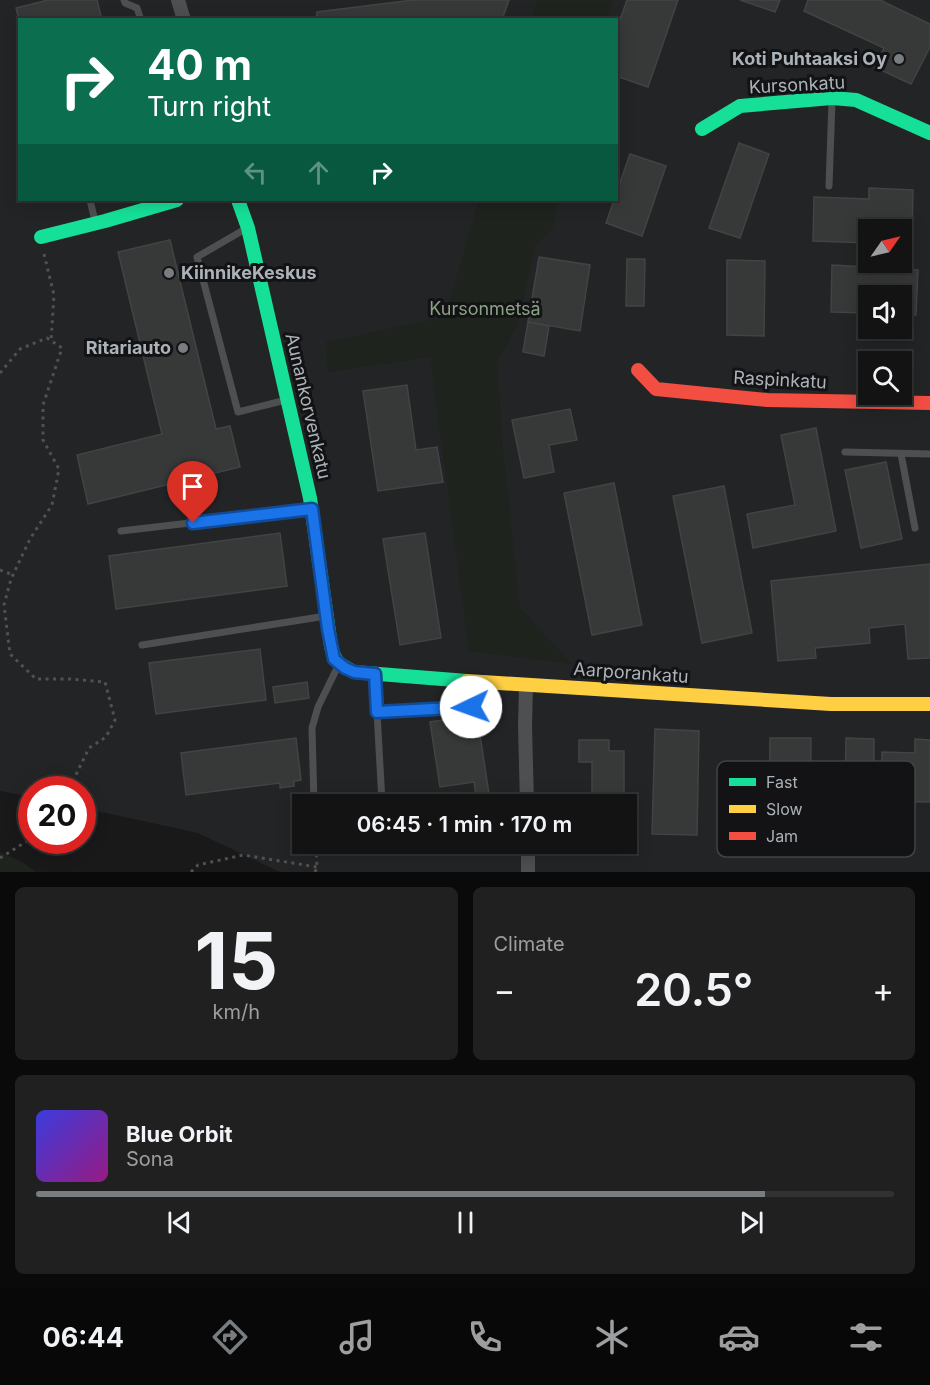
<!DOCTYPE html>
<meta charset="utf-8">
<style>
:root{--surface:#131313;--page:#202021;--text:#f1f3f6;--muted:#9d9ea0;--line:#323233;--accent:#787d80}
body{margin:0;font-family:Inter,sans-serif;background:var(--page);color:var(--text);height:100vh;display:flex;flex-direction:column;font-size:22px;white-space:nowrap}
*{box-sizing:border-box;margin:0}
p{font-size:20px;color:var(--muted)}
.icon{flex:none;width:33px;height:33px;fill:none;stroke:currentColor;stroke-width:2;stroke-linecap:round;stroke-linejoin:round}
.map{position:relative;height:872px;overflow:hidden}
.sheet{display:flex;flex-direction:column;gap:15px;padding:15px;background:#0a0a0a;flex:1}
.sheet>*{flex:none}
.banner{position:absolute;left:18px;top:18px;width:600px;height:183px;border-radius:0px;box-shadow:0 3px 15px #0003,0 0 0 2px var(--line);background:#0b6e4f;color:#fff;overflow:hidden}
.needle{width:39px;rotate:56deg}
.controls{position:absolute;left:858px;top:219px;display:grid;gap:12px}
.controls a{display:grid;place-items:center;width:54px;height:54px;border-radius:0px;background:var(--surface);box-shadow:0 3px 15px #0003,0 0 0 2px var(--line);font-size:30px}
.speed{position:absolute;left:18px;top:776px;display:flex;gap:12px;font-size:30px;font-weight:700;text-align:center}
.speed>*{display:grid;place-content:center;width:78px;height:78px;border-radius:50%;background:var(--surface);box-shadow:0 3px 15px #0003,0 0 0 2px var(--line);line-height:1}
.speed .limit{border:9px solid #d22;background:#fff;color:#111}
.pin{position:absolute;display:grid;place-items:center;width:51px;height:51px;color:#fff;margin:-62px -26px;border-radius:50% 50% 50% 0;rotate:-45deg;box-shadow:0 0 6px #0007}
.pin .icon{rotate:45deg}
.me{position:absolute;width:66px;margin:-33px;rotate:267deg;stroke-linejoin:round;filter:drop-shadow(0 0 4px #0008)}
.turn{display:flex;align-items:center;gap:21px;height:126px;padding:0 30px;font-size:27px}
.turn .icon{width:78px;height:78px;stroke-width:2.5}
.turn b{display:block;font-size:42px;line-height:51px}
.lanes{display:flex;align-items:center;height:57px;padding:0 30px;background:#0003;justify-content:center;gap:30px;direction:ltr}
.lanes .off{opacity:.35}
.big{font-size:45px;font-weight:600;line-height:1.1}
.sheet .card{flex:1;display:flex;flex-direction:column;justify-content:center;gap:9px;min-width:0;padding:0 21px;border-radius:9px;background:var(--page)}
.sheet .dial{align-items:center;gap:0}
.dial b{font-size:78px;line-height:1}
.song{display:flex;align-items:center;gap:18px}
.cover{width:72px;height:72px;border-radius:9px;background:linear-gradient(135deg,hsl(240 70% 55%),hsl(310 70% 35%))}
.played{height:6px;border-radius:3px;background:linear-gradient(90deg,var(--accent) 85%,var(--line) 85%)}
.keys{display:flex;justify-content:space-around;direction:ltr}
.heat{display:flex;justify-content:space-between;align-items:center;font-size:33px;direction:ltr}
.sheet .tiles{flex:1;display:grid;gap:15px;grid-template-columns:1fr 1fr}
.card:last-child{grid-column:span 2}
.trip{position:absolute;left:292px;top:794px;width:345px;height:60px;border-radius:0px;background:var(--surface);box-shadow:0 3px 15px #0003,0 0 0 2px var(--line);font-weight:600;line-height:60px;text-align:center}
.tabs{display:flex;height:96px;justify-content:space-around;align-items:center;background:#080808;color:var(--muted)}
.tabs .icon{width:42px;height:42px}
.tabs .current{color:var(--accent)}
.tabs b{font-size:27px;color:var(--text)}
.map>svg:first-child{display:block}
.built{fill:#232426;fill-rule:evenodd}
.green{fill:#1e231d}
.building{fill:#373838;stroke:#414345;stroke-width:1.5}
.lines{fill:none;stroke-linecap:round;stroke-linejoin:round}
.path{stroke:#4f5152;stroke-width:3;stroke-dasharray:3 4.5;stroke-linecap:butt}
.lane{stroke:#4d4f51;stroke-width:7}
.street{stroke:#4d4f51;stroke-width:14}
.fast{stroke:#16e098;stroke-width:14}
.slow{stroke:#ffcf43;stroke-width:14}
.jam{stroke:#f24e42;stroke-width:14}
.route-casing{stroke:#114b97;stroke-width:15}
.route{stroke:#1a73e8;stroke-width:10}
.poi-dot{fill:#787d80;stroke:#131315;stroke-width:2}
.labels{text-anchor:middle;stroke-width:6;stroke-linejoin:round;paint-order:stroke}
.poi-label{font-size:18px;font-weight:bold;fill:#abb3b8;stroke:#131315;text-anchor:end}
.street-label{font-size:18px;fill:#abb3b8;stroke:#131315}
.park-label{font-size:18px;fill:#8aa184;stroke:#131315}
.key{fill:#131315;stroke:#414346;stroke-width:1.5}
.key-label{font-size:16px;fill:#abb3b8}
</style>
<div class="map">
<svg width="930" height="872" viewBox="0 0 930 872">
<rect width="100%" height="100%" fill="#191919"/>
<path class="built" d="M 0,0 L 930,0 L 930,872 L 280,872 L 198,833 L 83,808 L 82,789 L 32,789 L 31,797 L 0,791 ZM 20,20 L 616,20 L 616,200 L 20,200 ZM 868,230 L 902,230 L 902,262 L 868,262 ZM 868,296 L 902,296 L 902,328 L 868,328 ZM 868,362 L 902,362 L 902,394 L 868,394 ZM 303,804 L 627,804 L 627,843 L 303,843 Z"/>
<g class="green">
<polygon points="537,0 614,0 606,19 532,19"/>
<polygon points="479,200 557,200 553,227 535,246 518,324 497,362 503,450 520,608 572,664 469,651 430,357 328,372 326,342 445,317"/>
<polygon points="0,852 22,862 36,872 0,872"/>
</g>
<g class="building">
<polygon points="48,0 97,0 102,20 20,20 20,24 16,8"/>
<polygon points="413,0 509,0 502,20 316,20 317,12"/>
<polygon points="627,0 678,0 648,87 616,76 616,31"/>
<polygon points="740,0 780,0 775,12"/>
<polygon points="808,0 880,0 930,24 930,47 911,84 874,67 884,48 804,11"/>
<polygon points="739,143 769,154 740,238 709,228"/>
<polygon points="630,154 666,166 642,236 606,223 614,200 616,200 616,194"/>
<polygon points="869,188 913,190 912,236 902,235 902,230 868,230 868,243 813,241 814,197 869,199"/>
<polygon points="170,240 216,429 230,426 240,467 88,504 77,455 162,434 118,252"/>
<polygon points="539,257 590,265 580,331 528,322"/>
<polygon points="627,259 645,259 644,306 626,306"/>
<polygon points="727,260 765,261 764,336 727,335"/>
<polygon points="832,265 918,270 916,315 902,314 902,296 868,296 868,313 831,312"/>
<polygon points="528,322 549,326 544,356 523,352"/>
<polygon points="407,385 416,450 437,447 443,482 378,491 363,391"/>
<polygon points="570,409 577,440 549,445 554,472 524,478 512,420"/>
<polygon points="816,428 836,531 753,548 747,514 795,505 781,435"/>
<polygon points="886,462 902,539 861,548 845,470"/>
<polygon points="614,483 642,625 592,635 564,493"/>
<polygon points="724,486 752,633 702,643 673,496"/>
<polygon points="280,533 287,586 116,609 109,556"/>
<polygon points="425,533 441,638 400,645 383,539"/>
<polygon points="930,564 930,658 908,659 905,624 869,628 870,643 815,648 816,658 778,661 771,581"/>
<polygon points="260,649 266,700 156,714 149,663"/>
<polygon points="307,682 309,698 275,703 273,687"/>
<polygon points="477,715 489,794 476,796 474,782 440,787 430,722"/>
<polygon points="655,729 699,731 697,835 652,834"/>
<polygon points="296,738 301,780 294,781 294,786 280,788 280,783 186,795 181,753"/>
<polygon points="770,738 811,738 810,841 769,840"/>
<polygon points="846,738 874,739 874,802 845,802"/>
<polygon points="915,739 930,740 930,802 881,801 882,752 915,753"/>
<polygon points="579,740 609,740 609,751 624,751 624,804 592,804 592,762 579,762"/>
</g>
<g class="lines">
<g class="path">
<polyline points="44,254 54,295 51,341"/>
<polyline points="0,373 20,349 47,338 62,348 43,405 43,440 59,469 52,505 30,539 11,579 4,605 10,654 36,679 70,679 105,682 115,720 106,737 89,748 69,789"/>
<polyline points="0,570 13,575"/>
<polyline points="0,858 32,838"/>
<polyline points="191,872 198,865 243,855 317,867"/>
<polyline points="315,872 317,867 316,843"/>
</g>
<g class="lane">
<polyline points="124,0 125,3 137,8 141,20"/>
<polyline points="829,186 832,101"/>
<polyline points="90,200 95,221"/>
<polyline points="247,228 197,257 238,412 286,400"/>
<polyline points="845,452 930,454"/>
<polyline points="901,454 915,528"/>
<polyline points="121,531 309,509"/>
<polyline points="142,645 326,616"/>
<polyline points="375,676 382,802 393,804"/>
<polyline points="377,712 471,707"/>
<polyline points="314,804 312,728 318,707 338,666"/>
</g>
<g class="street">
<polyline points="178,0 184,20"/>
<polyline points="526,685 525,726 527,804"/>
<polyline points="528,843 528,872"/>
</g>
<g class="fast">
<polyline points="702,129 740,106 832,98 856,100 930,133"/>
<path d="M 238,200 L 248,228 L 310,498 L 331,646 C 335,663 339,664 354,672 L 467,681"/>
<polyline points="41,237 105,221 177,200"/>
</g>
<polyline class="slow" points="467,681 831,704 930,704"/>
<polyline class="jam" points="638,370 656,389 767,400 930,403"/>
</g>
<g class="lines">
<defs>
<polyline id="route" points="193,523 312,509 328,629 334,659 345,668 354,672 375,674 377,712 471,707"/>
</defs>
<use href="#route" class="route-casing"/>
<use href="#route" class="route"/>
</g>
<g class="poi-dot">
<circle cx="899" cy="59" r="6"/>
<circle cx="169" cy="273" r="6"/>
<circle cx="183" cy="348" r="6"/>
</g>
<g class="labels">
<g class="poi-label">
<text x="887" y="65">Koti Puhtaaksi Oy</text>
<text x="181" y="279" text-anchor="start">KiinnikeKeskus</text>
<text x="171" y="354">Ritariauto</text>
</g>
<g class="street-label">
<text transform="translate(797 85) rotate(-3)" y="6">Kursonkatu</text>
<text transform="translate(780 380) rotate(3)" y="6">Raspinkatu</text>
<text transform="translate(308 406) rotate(77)" y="6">Aunankorvenkatu</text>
<text transform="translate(631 673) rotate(4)" y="6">Aarporankatu</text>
</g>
<g class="park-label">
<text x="485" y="315">Kursonmetsä</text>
</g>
</g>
<rect x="717" y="761" width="198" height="96" rx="9" class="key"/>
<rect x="729" y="778" width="27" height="8" fill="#16e098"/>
<rect x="729" y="805" width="27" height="8" fill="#ffcf43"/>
<rect x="729" y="832" width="27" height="8" fill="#f24e42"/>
<g class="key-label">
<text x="766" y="788">Fast</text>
<text x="766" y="815">Slow</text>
<text x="766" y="842">Jam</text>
</g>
</svg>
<div class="controls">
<a><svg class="needle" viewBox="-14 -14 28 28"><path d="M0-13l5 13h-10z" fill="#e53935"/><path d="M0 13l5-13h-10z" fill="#9d9ea0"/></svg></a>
<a><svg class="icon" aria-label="sound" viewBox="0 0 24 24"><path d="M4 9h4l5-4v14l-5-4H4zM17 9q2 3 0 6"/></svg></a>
<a><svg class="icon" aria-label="search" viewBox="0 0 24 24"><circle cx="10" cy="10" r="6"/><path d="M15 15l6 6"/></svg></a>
</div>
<div class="speed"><div class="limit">20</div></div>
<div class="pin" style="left:193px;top:523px;background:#d93025"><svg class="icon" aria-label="arrive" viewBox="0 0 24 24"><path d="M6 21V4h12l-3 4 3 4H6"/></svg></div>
<svg class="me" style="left:471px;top:707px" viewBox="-20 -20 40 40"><circle r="19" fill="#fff"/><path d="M0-13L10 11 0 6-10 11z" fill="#1a73e8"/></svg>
<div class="trip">06:45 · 1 min · 170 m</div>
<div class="banner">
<div class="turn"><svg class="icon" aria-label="right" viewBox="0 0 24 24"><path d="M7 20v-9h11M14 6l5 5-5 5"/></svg><div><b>40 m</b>Turn right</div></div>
<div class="lanes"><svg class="icon off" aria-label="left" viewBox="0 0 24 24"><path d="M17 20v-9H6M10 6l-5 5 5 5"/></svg><svg class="icon off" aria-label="ahead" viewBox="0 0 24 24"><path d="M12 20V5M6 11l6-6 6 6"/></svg><svg class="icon" aria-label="right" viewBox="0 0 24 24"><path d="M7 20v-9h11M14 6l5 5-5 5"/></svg></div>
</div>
</div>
<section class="sheet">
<div class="tiles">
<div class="card dial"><b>15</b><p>km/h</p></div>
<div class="card"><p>Climate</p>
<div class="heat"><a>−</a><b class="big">20.5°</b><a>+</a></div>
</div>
<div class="card">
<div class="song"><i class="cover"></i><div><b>Blue Orbit</b><p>Sona</p></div></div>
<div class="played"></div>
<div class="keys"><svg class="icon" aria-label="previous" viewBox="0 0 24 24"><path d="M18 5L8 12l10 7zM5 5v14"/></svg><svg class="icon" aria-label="pause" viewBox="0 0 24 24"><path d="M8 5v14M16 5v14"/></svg><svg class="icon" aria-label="next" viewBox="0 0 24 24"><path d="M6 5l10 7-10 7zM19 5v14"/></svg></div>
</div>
</div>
</section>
<nav class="tabs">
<b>06:44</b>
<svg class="icon current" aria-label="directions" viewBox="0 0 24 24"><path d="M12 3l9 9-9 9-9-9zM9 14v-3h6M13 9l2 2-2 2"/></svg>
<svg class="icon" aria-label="music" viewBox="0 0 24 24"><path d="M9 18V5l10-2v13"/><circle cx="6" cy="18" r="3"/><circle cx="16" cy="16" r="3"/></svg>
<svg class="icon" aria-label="phone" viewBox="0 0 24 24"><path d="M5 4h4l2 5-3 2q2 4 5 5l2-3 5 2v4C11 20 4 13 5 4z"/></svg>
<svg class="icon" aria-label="climate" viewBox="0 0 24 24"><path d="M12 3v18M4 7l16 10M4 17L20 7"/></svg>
<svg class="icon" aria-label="car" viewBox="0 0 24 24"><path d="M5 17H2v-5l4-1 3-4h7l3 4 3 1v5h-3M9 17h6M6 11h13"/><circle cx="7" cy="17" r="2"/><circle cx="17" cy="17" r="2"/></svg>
<svg class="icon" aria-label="filters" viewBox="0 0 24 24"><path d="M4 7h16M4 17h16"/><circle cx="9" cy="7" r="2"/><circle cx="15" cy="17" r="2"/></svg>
</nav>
